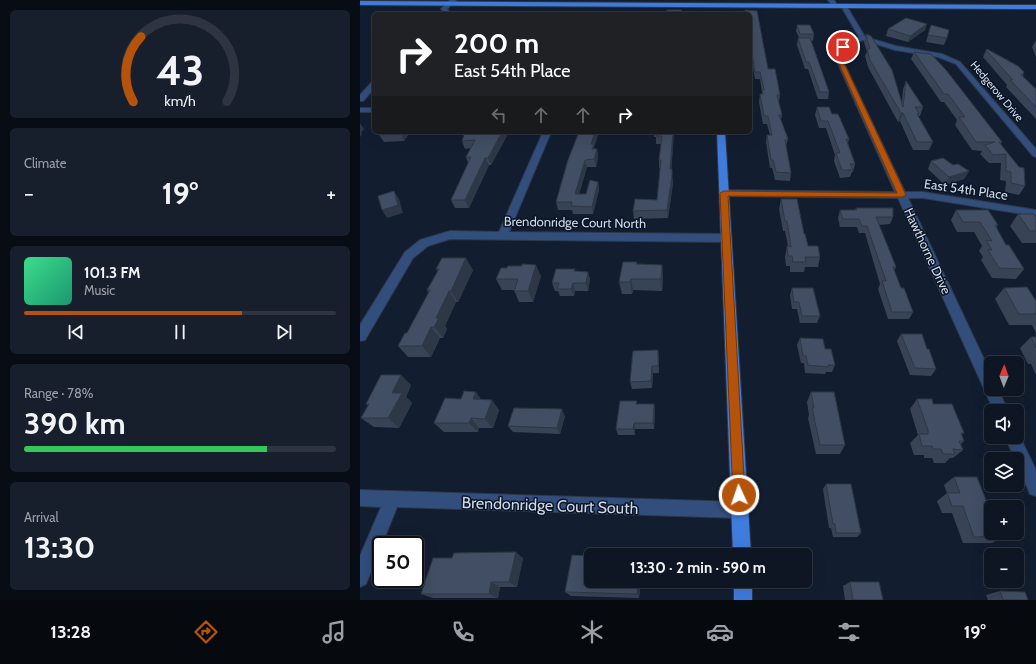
<!DOCTYPE html>
<meta charset="utf-8">
<style>
:root{--surface:#0e1624;--page:#171f2c;--text:#f1f3f6;--muted:#9b9fa6;--line:#2e3541;--accent:#b45309}
body{margin:0;font-family:Cabin,sans-serif;background:var(--page);color:var(--text);height:100vh;display:flex;flex-direction:column;font-size:15px;white-space:nowrap}
*{box-sizing:border-box;margin:0}
p{font-size:13px;color:var(--muted)}
.icon{flex:none;width:22px;height:22px;fill:none;stroke:currentColor;stroke-width:2;stroke-linecap:round;stroke-linejoin:round}
.map{position:relative;flex:1;overflow:hidden}
.panel{display:flex;flex-direction:column;gap:10px;padding:10px;background:#080c14;width:360px}
.panel>*{flex:none}
.guide{position:absolute;left:12px;top:12px;width:380px;height:122px;border-radius:6px;box-shadow:0 4px 16px #0002,0 0 0 1px var(--line);background:#202124;color:#fff;overflow:hidden}
.needle{width:26px;rotate:1deg}
.controls{position:absolute;left:624px;top:356px;display:grid;gap:8px}
.controls a{display:grid;place-items:center;width:40px;height:40px;border-radius:6px;background:var(--surface);box-shadow:0 4px 16px #0002,0 0 0 1px var(--line);font-size:20px}
.speed{position:absolute;left:12px;top:536px;display:flex;gap:8px;font-size:20px;font-weight:700;text-align:center}
.speed>*{display:grid;place-content:center;width:52px;height:52px;border-radius:50%;background:var(--surface);box-shadow:0 4px 16px #0002,0 0 0 1px var(--line);line-height:1}
.speed .limit{border:2px solid #111;border-radius:6px;background:#fff;color:#111}
.pin{position:absolute;display:grid;place-items:center;width:34px;height:34px;color:#fff;margin:-17px;border:2px solid #fff;border-radius:50%;box-shadow:0 1px 4px #0007}
.me{position:absolute;width:44px;margin:-22px;rotate:357deg;stroke-linejoin:round;filter:drop-shadow(0 0 3px #0008)}
.turn{display:flex;align-items:center;gap:14px;height:84px;padding:0 16px;font-size:18px}
.turn .icon{width:52px;height:52px;stroke-width:2.5}
.turn b{display:block;font-size:28px;line-height:34px}
.lanes{display:flex;align-items:center;height:38px;padding:0 16px;background:#0003;justify-content:center;gap:20px;direction:ltr}
.lanes .off{opacity:.35}
.big{font-size:30px;font-weight:800;line-height:1.1}
.panel .widget{flex:1;display:flex;flex-direction:column;justify-content:center;gap:6px;min-width:0;padding:0 14px;border-radius:6px;background:var(--page)}
.panel .dial{align-items:center;gap:0}
.dial svg{height:104px;overflow:visible;fill:none;stroke:var(--line);stroke-width:7;stroke-linecap:round;text-anchor:middle}
.dial text{fill:var(--text);stroke:none}
.song{display:flex;align-items:center;gap:12px}
.cover{width:48px;height:48px;border-radius:6px;background:linear-gradient(135deg,hsl(150 70% 55%),hsl(160 70% 35%))}
.played{height:4px;border-radius:2px;background:linear-gradient(90deg,var(--accent) 70%,var(--line) 70%)}
.keys{display:flex;justify-content:space-around;direction:ltr}
.heat{display:flex;justify-content:space-between;align-items:center;font-size:22px;direction:ltr}
.charge{height:6px;border-radius:3px;background:linear-gradient(90deg,#34c759 78%,var(--line) 0)}
.trip{position:absolute;left:224px;top:548px;width:228px;height:40px;border-radius:6px;background:var(--surface);box-shadow:0 4px 16px #0002,0 0 0 1px var(--line);font-weight:800;line-height:40px;text-align:center}
.menu{display:flex;height:64px;justify-content:space-around;align-items:center;background:#06090e;color:var(--muted)}
.menu .icon{width:28px;height:28px}
.menu .selected{color:var(--accent)}
.menu b{font-size:18px;color:var(--text)}
main{display:flex;flex:1;min-height:0}
.map>svg:first-child{display:block}
.lines{fill:none;stroke-linecap:round;stroke-linejoin:round}
.minor-casing{stroke:#2d3849;stroke-width:2}
.major-casing{stroke:#2d3849;stroke-width:2}
.minor{fill:#324e7d;fill-rule:evenodd}
.major{fill:#407cdd;fill-rule:evenodd}
.wall{fill:#384355}
.shaded-wall{fill:#2e3745}
.building{fill:#414e63;stroke:#2e3745}
.route{fill:#b45309;stroke:#753606}
.labels{text-anchor:middle;stroke-width:3;stroke-linejoin:round;paint-order:stroke}
.far-street-label{font-size:11px;fill:#d1d9e6;stroke:#091426}
.street-label{font-size:13px;fill:#d1d9e6;stroke:#091426}
.near-street-label{font-size:16px;fill:#d1d9e6;stroke:#091426}
</style>
<main>
<section class="panel">
<div class="widget dial"><svg viewBox="0 0 100 80">
<path d="M14 69A42 42 0 1 1 86 69"/>
<path d="M14 69A42 42 0 0 1 20 19" stroke="#b45309"/>
<text x="50" y="56" font-size="32" font-weight="700">43</text>
<text x="50" y="72" font-size="11">km/h</text>
</svg></div>
<div class="widget"><p>Climate</p>
<div class="heat"><a>−</a><b class="big">19°</b><a>+</a></div>
</div>
<div class="widget">
<div class="song"><i class="cover"></i><div><b>101.3 FM</b><p>Music</p></div></div>
<div class="played"></div>
<div class="keys"><svg class="icon" aria-label="previous" viewBox="0 0 24 24"><path d="M18 5L8 12l10 7zM5 5v14"/></svg><svg class="icon" aria-label="pause" viewBox="0 0 24 24"><path d="M8 5v14M16 5v14"/></svg><svg class="icon" aria-label="next" viewBox="0 0 24 24"><path d="M6 5l10 7-10 7zM19 5v14"/></svg></div>
</div>
<div class="widget"><p>Range · 78%</p><b class="big">390 km</b><div class="charge"></div></div>
<div class="widget"><p>Arrival</p><b class="big">13:30</b></div>
</section>
<div class="map">
<svg width="676" height="600" viewBox="0 0 676 600">
<rect width="100%" height="100%" fill="#121e30"/>
<g class="lines">
<defs>
<g id="minor">
<polygon points="90,0 96,0 87,9 92,14 86,14 81,9"/>
<polygon points="468,0 474,0 478,6 477,7 473,7"/>
<path d="M 482,5 L 486,5 L 505,37 L 536,46 L 582,54 L 600,62 L 676,149 L 676,157 L 673,156 L 596,64 L 578,57 L 535,50 L 503,40 L 488,46 L 483,51 L 482,59 L 545,192 L 563,192 L 676,210 L 676,216 L 563,198 L 548,198 L 631,374 L 631,389 L 638,389 L 648,411 L 634,411 L 538,198 L 364,196 L 359,193 L 364,190 L 535,192 L 476,59 C 475,45 489,41 499,37 L 481,6 Z"/>
<polygon points="11,83 14,83 14,89 3,101 0,101 0,95"/>
<rect x="0" y="108" width="14" height="4"/>
<polygon points="183,132 191,132 149,232 366,234 370,235 371,238 370,241 366,242 90,239 68,246 53,258 5,340 0,341 0,325 45,252 60,240 90,231 139,232"/>
<polygon points="657,431 676,470 676,496 670,494 657,463 657,459 655,459 645,437 657,437"/>
<polygon points="0,490 380,502 386,504 388,510 386,516 380,518 37,507 6,584 0,587 0,556 21,507 0,506"/>
</g>
<g id="major">
<polygon points="0,1 676,5 676,9 0,5"/>
<polygon points="357,132 365,132 391,555 373,555"/>
<rect x="374" y="581" width="18" height="19"/>
</g>
</defs>
<use href="#minor" class="minor-casing"/>
<use href="#major" class="major-casing"/>
<use href="#minor" class="minor"/>
<use href="#major" class="major"/>
</g>
<g class="wall">
<polygon points="385,10 397,11 408,69 415,69 420,95 419,102 418,102 422,115 421,120 428,139 426,146 431,173 430,181 415,180 413,171 412,168 410,168 406,142 407,135 410,135 407,124 403,124 399,102 400,94 402,94 402,92 400,79 395,79 390,50 390,14 385,14"/>
<polygon points="437,25 454,34 453,41 451,40 469,92 468,99 458,99 448,69 445,69 437,45 438,38 439,38 436,31"/>
<polygon points="571,25 587,38 584,45 566,42"/>
<polygon points="528,29 565,30 548,42 526,36"/>
<polygon points="506,34 542,102 543,89 546,81 563,107 560,116 558,116 573,142 569,150 553,150 540,121 538,122 508,67 505,56 507,52 504,42"/>
<polygon points="676,40 676,57 672,47"/>
<polygon points="626,50 664,72 663,76 676,89 676,119 646,87 647,85 623,57"/>
<polygon points="554,52 642,142 641,144 665,186 659,195 645,192 646,181 640,180 641,163 629,163 620,154 622,151 612,150 595,125 597,120 584,102 581,102 551,59"/>
<polygon points="457,107 472,114 489,139 488,143 495,164 493,172 492,172 490,177 480,178 474,161 475,155 466,128 459,128 455,115"/>
<polygon points="21,132 50,132 44,141 24,142 19,135"/>
<polygon points="149,132 131,165 129,165 109,208 95,208 91,200 108,163 106,157 111,148 105,149 102,141"/>
<polygon points="219,132 239,132 234,147 235,149 237,149 238,157 236,167 227,167 219,194 226,194 238,182 239,190 233,214 213,214 212,210 198,210 196,202"/>
<polygon points="294,132 314,132 311,169 313,183 308,218 274,219 273,211 297,200 300,168 299,168 299,160 301,144 296,144 296,137 294,137"/>
<polygon points="571,161 593,165 609,171 604,179 585,185 568,169"/>
<polygon points="421,199 444,234 448,246 460,257 458,267 445,267 444,272 430,272 430,266 426,266 425,257 427,246 428,246 425,231 423,231 419,209"/>
<polygon points="496,208 533,217 530,224 519,225 536,267 534,271 541,288 553,312 549,319 528,319 518,289 520,284 505,233 499,233 497,227 480,227 478,218 480,210 495,210"/>
<polygon points="596,210 638,225 636,228 646,245 664,269 656,279 632,278 621,260 623,257 619,251 622,246 614,232 597,232 591,220"/>
<polygon points="658,214 676,217 676,243 662,243 650,226"/>
<polygon points="277,262 277,264 302,265 303,277 302,291 273,290 272,294 262,294 259,282"/>
<polygon points="76,269 113,270 98,302 96,302 85,326 87,329 83,338 80,338 71,357 48,357 38,346 47,333 69,293 67,290 78,271"/>
<polygon points="215,271 228,272 230,279 228,291 215,291 214,296 200,296 198,291 195,291 192,283"/>
<polygon points="181,276 173,302 159,302 154,290 142,290 136,279"/>
<polygon points="432,288 460,316 457,323 440,323 437,309 432,309 430,295"/>
<polygon points="644,288 676,301 676,333 672,325 649,325 635,299"/>
<polygon points="541,334 567,349 576,369 571,376 550,375 537,341"/>
<polygon points="671,337 676,337 676,375 671,364 668,364 660,348"/>
<polygon points="440,338 465,349 475,365 472,372 466,372 465,374 445,373 444,363 441,363 437,345"/>
<polygon points="299,357 299,373 293,373 292,388 272,389 270,382"/>
<polygon points="51,385 46,397 52,403 39,428 14,427 1,418 8,406 6,404"/>
<polygon points="451,392 485,445 480,454 456,454 448,418 449,415 447,402"/>
<polygon points="101,399 121,399 139,410 133,428 119,428 118,432 84,432 74,423"/>
<polygon points="557,399 604,433 601,435 604,441 601,444 603,450 593,458 590,458 585,463 574,463 572,458 564,458 564,455 554,455 550,443 558,435 550,409"/>
<polygon points="277,404 294,404 295,411 294,429 275,429 275,435 258,435 256,429"/>
<polygon points="205,416 200,434 153,432 148,426"/>
<polygon points="594,477 631,513 645,536 632,543 603,543 592,513 582,513 577,501 587,493 584,485"/>
<polygon points="466,484 501,533 497,537 473,537 471,528 469,528 463,489"/>
<polygon points="163,558 157,587 140,587 138,598 73,598 61,594"/>
<polygon points="231,581 281,581 279,598 211,596 205,592"/>
<polygon points="490,582 523,600 485,600 483,586"/>
<polygon points="640,591 668,600 628,600 626,595"/>
</g>
<g class="shaded-wall">
<polygon points="567,24 565,30 548,42 550,36"/>
<polygon points="541,113 543,113 540,121 538,122"/>
<polygon points="0,123 4,129 1,133 2,134 0,137"/>
<polygon points="41,132 50,132 44,141 40,133"/>
<polygon points="142,132 149,132 131,165 128,158"/>
<polygon points="235,132 239,132 234,147 235,152 234,157 231,144"/>
<polygon points="313,132 314,132 311,177 310,169"/>
<polygon points="237,149 238,157 236,167 234,159"/>
<polygon points="125,158 129,165 109,208 105,200"/>
<polygon points="225,160 227,167 217,201 215,194"/>
<polygon points="609,171 604,179 585,185 589,177"/>
<polygon points="312,175 313,183 308,218 307,210"/>
<polygon points="238,182 239,190 233,214 232,207"/>
<polygon points="34,191 39,199 43,213 27,218 22,210"/>
<polygon points="106,258 113,270 98,302 91,291"/>
<polygon points="176,265 181,276 173,302 168,291"/>
<polygon points="302,265 303,277 302,291 301,279"/>
<polygon points="228,272 230,279 228,291 226,283"/>
<polygon points="271,279 273,290 272,294 270,282"/>
<polygon points="213,283 215,291 214,296 211,289"/>
<polygon points="89,291 96,302 85,326 87,329 83,338 74,327 76,318"/>
<polygon points="71,327 80,338 71,357 62,346"/>
<polygon points="298,350 299,357 299,373 298,366"/>
<polygon points="292,366 293,373 292,388 291,381"/>
<polygon points="41,375 51,385 46,397 52,403 39,428 28,418 32,393"/>
<polygon points="116,392 123,402 113,399"/>
<polygon points="132,400 139,410 133,428 125,419"/>
<polygon points="294,404 295,411 294,429 293,423"/>
<polygon points="202,409 205,416 200,434 197,428"/>
<polygon points="111,418 119,428 118,432 109,423"/>
<polygon points="274,423 275,429 275,435 273,429"/>
<polygon points="156,552 163,558 157,587 149,582"/>
<polygon points="278,581 281,581 279,598 277,594"/>
<polygon points="131,582 140,587 138,598 129,594"/>
</g>
<g class="building">
<polygon points="307,10 321,10 322,11 322,14 307,14"/>
<polygon points="385,10 397,11 408,69 415,69 420,95 417,95 422,115 419,115 428,139 425,140 431,173 416,172 414,163 413,160 411,160 407,135 412,135 408,116 404,116 400,94 403,94 402,90 404,90 400,72 395,72 390,40 390,14 386,14"/>
<polygon points="38,12 62,13 61,14 36,14"/>
<polygon points="546,18 567,24 550,36 528,29"/>
<polygon points="437,25 450,25 454,34 440,34"/>
<polygon points="571,25 589,30 587,38 568,35"/>
<polygon points="506,34 511,36 532,70 543,107 546,81 563,107 555,107 559,114 557,114 573,142 557,142 543,113 541,113 510,60 507,49 510,49"/>
<polygon points="438,38 450,38 469,92 460,92 449,62 446,62"/>
<polygon points="627,49 658,66 664,72 661,75 676,89 676,107 650,80 653,80 626,50"/>
<polygon points="554,52 571,54 586,70 642,142 639,142 659,167 664,168 665,186 651,183 651,172 646,171 646,154 633,155 625,145 635,142 616,142 599,117 605,117 591,98 588,94 584,94"/>
<polygon points="457,107 469,107 472,114 478,114 489,139 486,139 495,164 490,164 493,170 482,170 476,153 480,153 468,121 461,121"/>
<polygon points="21,132 41,132 40,133 19,135"/>
<polygon points="105,132 142,132 128,158 125,158 105,200 91,200 111,157 106,157 115,140 102,141"/>
<polygon points="219,132 235,132 231,144 234,144 232,149 237,149 234,159 225,160 215,194 226,194 230,180 238,182 232,207 211,206 212,202 196,202 208,160"/>
<polygon points="296,132 313,132 310,169 312,169 312,175 307,210 273,211 275,199 297,200 301,160 299,160 302,136 296,136"/>
<polygon points="583,158 593,165 598,164 609,171 589,177 571,161"/>
<polygon points="34,191 38,205 22,210 18,196"/>
<polygon points="421,199 437,199 444,234 445,234 448,246 458,246 460,257 445,257 446,262 433,262 432,256 428,256 427,246 431,247 427,221 425,221"/>
<polygon points="496,208 533,208 533,217 516,217 536,267 533,267 541,288 544,288 553,312 532,312 522,281 526,281 507,226 502,226 499,219 483,219 480,210 497,210"/>
<polygon points="596,210 628,210 638,225 635,225 646,245 649,245 664,269 639,268 628,250 632,250 626,240 632,241 620,222 603,222"/>
<polygon points="658,214 674,214 676,217 676,231 670,231"/>
<polygon points="82,258 106,258 91,291 89,291 76,318 79,318 74,327 71,327 62,346 38,346 45,333 47,333 70,290 67,290 79,269 76,269"/>
<polygon points="263,262 277,262 276,264 302,265 301,279 271,279 270,282 259,282"/>
<polygon points="162,264 176,265 168,291 154,291 158,279 136,279 141,268 147,268 148,266 162,266"/>
<polygon points="196,269 215,269 214,271 228,272 226,283 213,283 211,289 197,289 199,283 192,283"/>
<polygon points="667,287 676,301 676,314 659,314 644,288"/>
<polygon points="432,288 453,288 460,316 442,316 439,302 434,302"/>
<polygon points="541,334 562,334 567,349 569,349 576,369 555,368"/>
<polygon points="671,337 676,337 676,348"/>
<polygon points="440,338 463,339 465,349 471,349 475,365 468,365 468,367 448,365 446,356 443,356"/>
<polygon points="298,350 298,366 292,366 291,381 270,382 273,351"/>
<polygon points="21,375 41,375 32,393 42,393 28,418 1,418 9,404 6,404"/>
<polygon points="104,391 116,392 113,399 132,400 125,419 111,418 109,423 74,423 85,398 101,399"/>
<polygon points="451,392 474,392 485,445 460,445 452,408 454,408"/>
<polygon points="557,399 572,399 573,404 592,404 604,433 601,433 604,441 599,441 603,450 593,449 595,454 583,454 581,449 573,449 572,446 562,446 559,434 568,434 568,430"/>
<polygon points="260,401 277,401 276,404 294,404 293,423 274,423 273,429 256,429"/>
<polygon points="154,408 202,409 197,428 148,426"/>
<polygon points="594,477 617,477 631,513 631,533 643,533 645,536 614,537 603,506 592,506 587,493 600,493"/>
<polygon points="466,484 491,484 501,533 476,533 475,524 473,524"/>
<polygon points="156,552 149,582 131,582 129,594 61,594 73,558 92,558 94,553"/>
<polygon points="212,555 231,556 231,581 278,581 277,594 205,592"/>
<polygon points="490,582 519,582 523,600 493,600"/>
<polygon points="640,591 665,592 668,600 643,600"/>
</g>
<polygon class="route" points="481,46 485,47 481,53 482,59 546,195 542,197 368,196 385,495 383,499 379,501 375,499 373,495 360,193 364,191 537,193 477,59 476,53"/>
<g class="labels">
<g class="far-street-label">
<text transform="translate(637 91) rotate(50)" y="4">Hedgerow Drive</text>
</g>
<g class="street-label">
<text transform="translate(606 189) rotate(8)" y="5">East 54th Place</text>
<text transform="translate(215 222) rotate(1)" y="5">Brendonridge Court North</text>
<text transform="translate(568 251) rotate(65)" y="5">Hawthorne Drive</text>
</g>
<g class="near-street-label">
<text transform="translate(190 505) rotate(2)" y="6">Brendonridge Court South</text>
</g>
</g>
</svg>
<div class="controls">
<a><svg class="needle" viewBox="-14 -14 28 28"><path d="M0-13l5 13h-10z" fill="#e53935"/><path d="M0 13l5-13h-10z" fill="#9b9fa6"/></svg></a>
<a><svg class="icon" aria-label="sound" viewBox="0 0 24 24"><path d="M4 9h4l5-4v14l-5-4H4zM17 9q2 3 0 6"/></svg></a>
<a><svg class="icon" aria-label="layers" viewBox="0 0 24 24"><path d="M12 4l9 5-9 5-9-5zM3 14l9 5 9-5"/></svg></a>
<a>+</a>
<a>−</a>
</div>
<div class="speed"><div class="limit">50</div></div>
<div class="pin" style="left:483px;top:47px;background:#d93025"><svg class="icon" aria-label="arrive" viewBox="0 0 24 24"><path d="M6 21V4h12l-3 4 3 4H6"/></svg></div>
<svg class="me" style="left:379px;top:495px" viewBox="-20 -20 40 40"><circle r="17" fill="#b45309" stroke="#fff" stroke-width="3"/><path d="M0-11L8 9 0 5-8 9z" fill="#fff"/></svg>
<div class="trip">13:30 · 2 min · 590 m</div>
<div class="guide">
<div class="turn"><svg class="icon" aria-label="right" viewBox="0 0 24 24"><path d="M7 20v-9h11M14 6l5 5-5 5"/></svg><div><b>200 m</b>East 54th Place</div></div>
<div class="lanes"><svg class="icon off" aria-label="left" viewBox="0 0 24 24"><path d="M17 20v-9H6M10 6l-5 5 5 5"/></svg><svg class="icon off" aria-label="ahead" viewBox="0 0 24 24"><path d="M12 20V5M6 11l6-6 6 6"/></svg><svg class="icon off" aria-label="ahead" viewBox="0 0 24 24"><path d="M12 20V5M6 11l6-6 6 6"/></svg><svg class="icon" aria-label="right" viewBox="0 0 24 24"><path d="M7 20v-9h11M14 6l5 5-5 5"/></svg></div>
</div>
</div>
</main>
<nav class="menu">
<b>13:28</b>
<svg class="icon selected" aria-label="directions" viewBox="0 0 24 24"><path d="M12 3l9 9-9 9-9-9zM9 14v-3h6M13 9l2 2-2 2"/></svg>
<svg class="icon" aria-label="music" viewBox="0 0 24 24"><path d="M9 18V5l10-2v13"/><circle cx="6" cy="18" r="3"/><circle cx="16" cy="16" r="3"/></svg>
<svg class="icon" aria-label="phone" viewBox="0 0 24 24"><path d="M5 4h4l2 5-3 2q2 4 5 5l2-3 5 2v4C11 20 4 13 5 4z"/></svg>
<svg class="icon" aria-label="climate" viewBox="0 0 24 24"><path d="M12 3v18M4 7l16 10M4 17L20 7"/></svg>
<svg class="icon" aria-label="car" viewBox="0 0 24 24"><path d="M5 17H2v-5l4-1 3-4h7l3 4 3 1v5h-3M9 17h6M6 11h13"/><circle cx="7" cy="17" r="2"/><circle cx="17" cy="17" r="2"/></svg>
<svg class="icon" aria-label="filters" viewBox="0 0 24 24"><path d="M4 7h16M4 17h16"/><circle cx="9" cy="7" r="2"/><circle cx="15" cy="17" r="2"/></svg>
<b>19°</b>
</nav>
